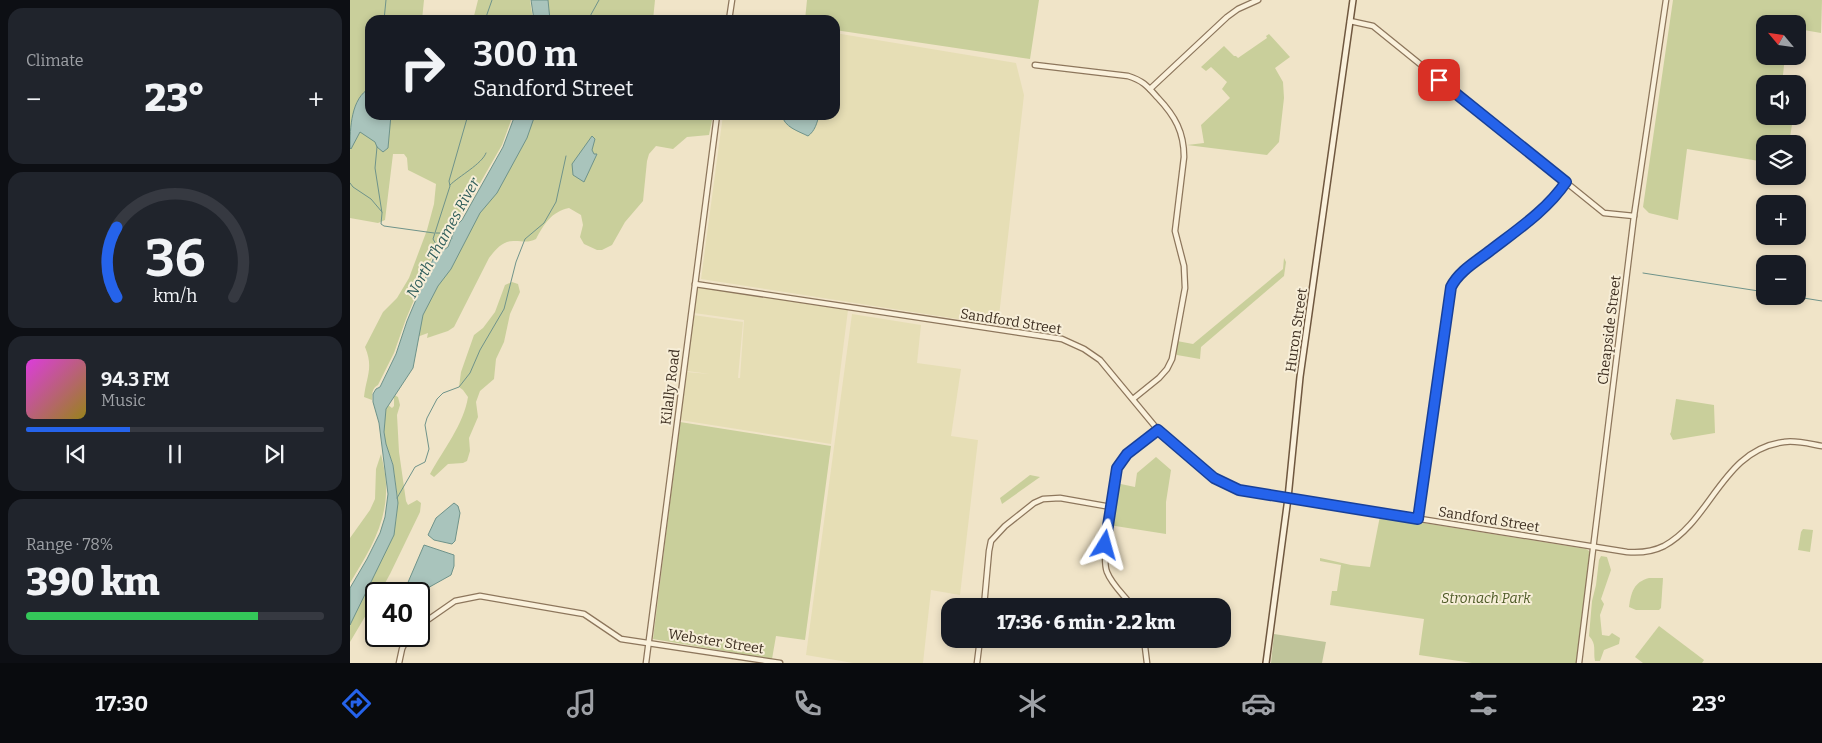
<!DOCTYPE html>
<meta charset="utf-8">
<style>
:root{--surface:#171b24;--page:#20242c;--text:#f1f3f6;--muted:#9ea1a6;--line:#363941;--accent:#2563eb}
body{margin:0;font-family:Bitter,serif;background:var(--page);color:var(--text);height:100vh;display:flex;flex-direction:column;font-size:19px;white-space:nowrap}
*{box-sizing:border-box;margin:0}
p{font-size:16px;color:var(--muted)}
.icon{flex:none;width:28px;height:28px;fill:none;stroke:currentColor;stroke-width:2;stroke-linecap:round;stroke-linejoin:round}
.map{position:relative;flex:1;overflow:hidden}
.panel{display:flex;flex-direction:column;gap:8px;padding:8px;background:#0d0f14;width:350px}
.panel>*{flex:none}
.banner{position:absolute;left:15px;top:15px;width:475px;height:105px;border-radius:15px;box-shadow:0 2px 8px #0003;background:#171b24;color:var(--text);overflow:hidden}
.needle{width:32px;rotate:299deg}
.controls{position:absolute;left:1406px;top:15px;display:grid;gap:10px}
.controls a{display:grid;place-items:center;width:50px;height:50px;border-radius:10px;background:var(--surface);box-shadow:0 2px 8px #0003;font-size:25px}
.speed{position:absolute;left:15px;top:582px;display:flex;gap:10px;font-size:25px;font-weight:700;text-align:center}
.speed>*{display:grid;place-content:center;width:65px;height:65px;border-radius:50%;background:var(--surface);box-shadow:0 2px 8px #0003;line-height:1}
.speed .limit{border:2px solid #111;border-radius:8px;background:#fff;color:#111}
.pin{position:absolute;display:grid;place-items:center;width:42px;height:42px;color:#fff;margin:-21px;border-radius:10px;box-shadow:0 2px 8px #0006}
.me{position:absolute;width:55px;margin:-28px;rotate:8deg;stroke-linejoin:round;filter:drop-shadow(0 0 4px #0008)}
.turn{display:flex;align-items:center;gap:18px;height:105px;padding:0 25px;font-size:22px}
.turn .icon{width:65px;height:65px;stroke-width:2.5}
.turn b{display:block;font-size:35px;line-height:42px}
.big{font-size:38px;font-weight:800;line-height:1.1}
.panel .card{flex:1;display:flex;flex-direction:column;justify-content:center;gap:8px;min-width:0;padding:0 18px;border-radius:15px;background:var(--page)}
.panel .dial{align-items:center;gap:0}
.dial svg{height:130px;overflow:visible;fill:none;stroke:var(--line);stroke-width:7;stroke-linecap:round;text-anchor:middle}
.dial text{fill:var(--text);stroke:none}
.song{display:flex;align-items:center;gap:15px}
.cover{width:60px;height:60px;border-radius:8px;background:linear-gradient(135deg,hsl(300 70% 55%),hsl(50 70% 35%))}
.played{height:5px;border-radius:2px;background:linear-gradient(90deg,var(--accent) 35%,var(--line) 35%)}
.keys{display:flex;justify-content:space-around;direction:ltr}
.heat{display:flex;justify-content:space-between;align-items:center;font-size:28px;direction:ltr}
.charge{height:8px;border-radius:4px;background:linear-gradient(90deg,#34c759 78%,var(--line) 0)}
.trip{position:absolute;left:591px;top:598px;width:290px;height:50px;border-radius:15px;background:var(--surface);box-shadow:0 2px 8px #0003;font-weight:800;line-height:50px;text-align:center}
.tabs{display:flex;height:80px;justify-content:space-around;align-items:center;background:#090b0e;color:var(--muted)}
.tabs .icon{width:35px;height:35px}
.tabs .on{color:var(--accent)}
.tabs b{font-size:22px;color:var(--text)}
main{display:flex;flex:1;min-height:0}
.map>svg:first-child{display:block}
.farmland{fill:#e6deb5}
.green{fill:#c9cf9b}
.cemetery{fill:#bfc49a}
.water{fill:#a9c4bc;stroke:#6f938a}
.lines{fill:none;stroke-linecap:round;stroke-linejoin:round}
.stream{stroke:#6f938a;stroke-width:1}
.tertiary-casing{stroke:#8d765c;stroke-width:7}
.secondary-casing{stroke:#6f573f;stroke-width:8}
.tertiary{stroke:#faf1dc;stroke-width:4.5}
.secondary{stroke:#faf1dc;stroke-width:5}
.route-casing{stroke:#184099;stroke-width:12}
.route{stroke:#2563eb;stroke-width:9}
.labels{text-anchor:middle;stroke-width:4;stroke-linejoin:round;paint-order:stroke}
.street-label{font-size:14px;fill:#3d2e20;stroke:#f7eed8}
.park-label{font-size:14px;font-style:italic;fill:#4d5a26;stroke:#f7eed8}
.water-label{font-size:15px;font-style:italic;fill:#2f5d5a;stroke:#f7eed8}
</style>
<main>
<section class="panel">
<div class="card"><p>Climate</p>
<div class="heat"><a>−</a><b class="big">23°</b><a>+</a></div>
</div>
<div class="card dial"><svg viewBox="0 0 100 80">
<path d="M14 69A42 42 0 1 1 86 69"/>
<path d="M14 69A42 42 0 0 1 14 26" stroke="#2563eb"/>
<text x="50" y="56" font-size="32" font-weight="700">36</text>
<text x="50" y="72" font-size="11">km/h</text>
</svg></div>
<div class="card">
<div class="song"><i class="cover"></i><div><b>94.3 FM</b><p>Music</p></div></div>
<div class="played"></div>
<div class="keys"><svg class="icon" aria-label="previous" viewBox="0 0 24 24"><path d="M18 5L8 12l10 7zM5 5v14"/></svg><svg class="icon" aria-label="pause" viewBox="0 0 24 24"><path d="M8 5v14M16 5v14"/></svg><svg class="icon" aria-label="next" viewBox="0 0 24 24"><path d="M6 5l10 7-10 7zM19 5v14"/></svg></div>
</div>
<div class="card"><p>Range · 78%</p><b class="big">390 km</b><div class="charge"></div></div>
</section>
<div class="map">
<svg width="1472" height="663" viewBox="0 0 1472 663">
<rect width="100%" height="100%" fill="#f0e4c8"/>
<g class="farmland">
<polygon points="485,33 666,63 674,95 649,316 647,322 640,324 351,279 373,115 485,115"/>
<polygon points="347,287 498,310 481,444 330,420 336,372 360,374 337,371 343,315 393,322 388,378 390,378 394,320 344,313"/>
<polygon points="502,314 571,325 567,363 611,369 601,436 628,440 610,595 581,590 573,663 503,663 456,655"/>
</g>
<g class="green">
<path d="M 0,0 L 74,0 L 72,20 L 20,20 L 20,115 L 163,115 L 152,145 L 110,218 L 105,224 L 97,245 L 83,255 L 56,319 L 44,353 L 28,385 C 22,388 22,394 22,400 L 14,397 C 16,377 24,368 15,347 L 33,312 L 47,298 L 59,278 L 77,230 L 84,204 L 86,184 L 58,170 L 57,158 L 54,154 L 43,154 L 35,220 L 28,223 L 0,218 Z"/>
<polygon points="128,0 180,0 183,20 123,20"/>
<polygon points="197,0 305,0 303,20 199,20"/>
<polygon points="457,0 689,0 680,59 485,30 485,20 455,20"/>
<polygon points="1323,0 1472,0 1471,33 1448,29 1448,24 1415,24 1415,56 1435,56 1432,84 1415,84 1415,116 1434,116 1443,118 1439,144 1415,144 1415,162 1337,149 1328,220 1299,213 1293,207"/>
<polygon points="919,34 940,57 925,68 933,82 934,98 929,142 917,155 837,145 854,143 851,125 880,98 872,89 877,82 861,67 856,71 851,67 874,46 884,56 886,56 888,58 917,38 916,36"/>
<path d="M 183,115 L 363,115 L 359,135 L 337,137 L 323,149 L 306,146 L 299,154 L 297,161 L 293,201 L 275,222 L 262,245 L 252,250 L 247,250 L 234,244 L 230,237 L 233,225 L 231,215 L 219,208 C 201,212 194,224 186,239 C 178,243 173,241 165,241 C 153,240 146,249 139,258 L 104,327 L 98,331 L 77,338 L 78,333 L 67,337 L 72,313 Z"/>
<polygon points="934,258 936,262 934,276 851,347 850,359 827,355 825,353 827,341 843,344 933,269"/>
<path d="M 162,282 L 168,284 L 170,292 L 160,314 L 154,342 L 146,359 L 144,379 L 130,391 L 126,402 L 128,417 L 119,438 L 120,451 L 117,461 L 113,463 L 98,464 L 84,477 L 80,474 C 93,450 114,424 118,397 L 113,390 L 109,387 L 111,372 L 124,335 L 133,328 L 145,312 L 155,285 Z"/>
<polygon points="44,395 48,397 50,405 47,415 49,452 56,501 58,505 67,500 71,503 70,512 40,574 29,594 26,594 26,598 0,642 0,623 46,521 48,501 43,464 35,442 34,431 36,407 38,405 42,408 44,406"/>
<polygon points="1326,399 1364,405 1365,433 1323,440 1320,434 1321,432"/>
<polygon points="330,422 481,446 455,640 426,636 422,659 303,639"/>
<path d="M 31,454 C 34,467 37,480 36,493 C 35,527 17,555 0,583 L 0,538 L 20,510 L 25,499 L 26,469 Z"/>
<polygon points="806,457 821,470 816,502 816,534 759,525 766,483 785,487 787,473"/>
<polygon points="680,475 690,477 652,504 650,498"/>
<polygon points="1030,516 1236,549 1239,551 1240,554 1226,663 1122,663 1069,655 1074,619 980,605 982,591 987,591 991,565 970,561 970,558 1001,565 1020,567"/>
<polygon points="1453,529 1463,530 1460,552 1448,550 1451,532"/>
<path d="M 1251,556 L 1257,557 L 1261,570 L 1251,599 L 1254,604 L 1250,615 L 1252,635 L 1259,636 L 1262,633 L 1270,638 L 1269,644 L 1254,650 L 1250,661 L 1245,661 C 1243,651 1247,644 1239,636 L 1242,601 L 1246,585 L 1249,560 Z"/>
<path d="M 1299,578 L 1313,578 L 1311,608 L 1309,610 L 1286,610 L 1279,607 C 1281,592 1284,582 1299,578 Z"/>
<polygon points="1309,626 1354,660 1352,663 1293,663 1285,657"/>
</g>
<polygon class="cemetery" points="924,634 976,642 972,663 921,663"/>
<g class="water">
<polygon points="181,0 198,0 200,20 184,20"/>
<path d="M 20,88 L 20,115 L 41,115 L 38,148 L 33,152 L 27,147 L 25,142 L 10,132 L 1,149 L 0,148 C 0,128 1,98 20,88 Z"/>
<polygon points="165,115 185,115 177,138 147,193 130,213 101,269 88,286 73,315 63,368 36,409 34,432 36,444 43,465 48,503 44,535 0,625 0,588 17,559 30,533 35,517 38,494 29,423 23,402 23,394 26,389 30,387 46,354 57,321 84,257 98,247 106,226 112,220 153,147"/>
<path d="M 432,115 L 469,115 C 467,123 465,131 458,136 C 448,131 434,127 432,115 Z"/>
<polygon points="242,136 245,139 242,150 244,154 247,154 234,182 223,175 222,164"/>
<polygon points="104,503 108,506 110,513 105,541 102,544 84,540 78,535 86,518"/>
<polygon points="74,545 104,555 104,566 101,575 67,594 53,594"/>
</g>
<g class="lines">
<g class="stream">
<polyline points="34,20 36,0"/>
<polyline points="135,20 142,0"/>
<polyline points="238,20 249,0"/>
<polyline points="27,147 25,168 32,213 31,224 34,226 84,233"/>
<polyline points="0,183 3,187 21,199 32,212"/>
<path d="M 100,185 C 109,176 132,164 136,153"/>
<polyline points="86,233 93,233 102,238"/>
<polyline points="90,251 83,239 100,186 99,181 118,115"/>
<polyline points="1293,273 1415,292"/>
<polyline points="1441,296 1472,301"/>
<polyline points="47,498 65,467 75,462 79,449 75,425 77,418 87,399 93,393 109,387 120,373 130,350 154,309 166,262 175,239 194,223 206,202 216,156"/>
</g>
<defs>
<g id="tertiary">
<polyline points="379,20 382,0"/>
<polyline points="1000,21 1023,26 1254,213 1284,216"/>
<path d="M 685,65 L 778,76 C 794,81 798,87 808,98 C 825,116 834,132 834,157 L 825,231 L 834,266 L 835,288 L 822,359 L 817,369 L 809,378 L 783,399"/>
<polyline points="800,89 877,17 888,9 908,0"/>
<path d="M 345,284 L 712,339 L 734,349 L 750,360 L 808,430 L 864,478 L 889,490 L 1277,552 C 1289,553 1302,552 1314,546 C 1362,520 1372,450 1434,442 C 1446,440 1460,444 1472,446"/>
<polyline points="1068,519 1101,287 1107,278 1188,213 1216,182"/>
<polyline points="634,606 639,551 641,541 655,526 684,503 693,499 710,498 761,507"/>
<path d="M 782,606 C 774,595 762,585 757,572 C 751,558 762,476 770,463 C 778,449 796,440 808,430"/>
<polyline points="69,626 105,601 130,596 234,614 271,639 430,663"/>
<polyline points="794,639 797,663"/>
<polyline points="49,663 52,649 58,636"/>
<polyline points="296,663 367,115"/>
<polyline points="627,663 630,639"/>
<polyline points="1229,663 1284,216 1316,0"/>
</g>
<polyline id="secondary" points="916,663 938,498 950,377 1003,0"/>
</defs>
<use href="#tertiary" class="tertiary-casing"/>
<use href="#secondary" class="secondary-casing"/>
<use href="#tertiary" class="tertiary"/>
<use href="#secondary" class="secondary"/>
</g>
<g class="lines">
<defs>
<path id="route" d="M 755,545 L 767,468 L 777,454 L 808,430 L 864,478 L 889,490 L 1068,519 L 1101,287 C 1109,271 1127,261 1141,250 C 1167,230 1197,210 1216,182 L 1089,80"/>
</defs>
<use href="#route" class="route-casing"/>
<use href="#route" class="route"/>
</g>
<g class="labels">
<g class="street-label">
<text transform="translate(661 321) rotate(9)" y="5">Sandford Street</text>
<text transform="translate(946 330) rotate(-82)" y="5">Huron Street</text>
<text transform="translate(1259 330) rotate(-83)" y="5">Cheapside Street</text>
<text transform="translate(320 387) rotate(-83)" y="5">Kilally Road</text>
<text transform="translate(1139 519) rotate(9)" y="5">Sandford Street</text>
<text transform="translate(366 641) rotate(9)" y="5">Webster Street</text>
</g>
<g class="park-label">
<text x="1136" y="603">Stronach Park</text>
</g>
<g class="water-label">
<text transform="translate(93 238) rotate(-61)" y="5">North Thames River</text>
</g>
</g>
</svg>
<div class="controls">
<a><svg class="needle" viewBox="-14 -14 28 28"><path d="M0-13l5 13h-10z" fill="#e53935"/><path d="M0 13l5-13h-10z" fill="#9ea1a6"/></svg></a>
<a><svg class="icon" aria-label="sound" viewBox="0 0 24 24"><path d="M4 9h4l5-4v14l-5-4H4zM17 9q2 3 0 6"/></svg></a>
<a><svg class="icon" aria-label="layers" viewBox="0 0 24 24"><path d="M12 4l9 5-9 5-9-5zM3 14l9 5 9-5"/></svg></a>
<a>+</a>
<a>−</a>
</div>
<div class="speed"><div class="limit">40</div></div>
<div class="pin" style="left:1089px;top:80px;background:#d93025"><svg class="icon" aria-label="arrive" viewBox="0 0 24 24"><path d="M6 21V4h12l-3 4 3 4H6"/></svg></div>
<svg class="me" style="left:755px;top:545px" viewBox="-20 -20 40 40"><path d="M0-17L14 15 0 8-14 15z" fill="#2563eb" stroke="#fff" stroke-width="4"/></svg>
<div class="trip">17:36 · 6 min · 2.2 km</div>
<div class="banner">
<div class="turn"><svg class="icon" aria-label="right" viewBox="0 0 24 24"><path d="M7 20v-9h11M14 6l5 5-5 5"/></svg><div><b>300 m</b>Sandford Street</div></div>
</div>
</div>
</main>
<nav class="tabs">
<b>17:30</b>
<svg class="icon on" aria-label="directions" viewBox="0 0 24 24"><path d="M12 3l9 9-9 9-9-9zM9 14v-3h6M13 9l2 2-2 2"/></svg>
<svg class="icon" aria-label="music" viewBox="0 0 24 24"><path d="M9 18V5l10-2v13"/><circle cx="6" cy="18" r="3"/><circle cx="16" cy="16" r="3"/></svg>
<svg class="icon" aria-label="phone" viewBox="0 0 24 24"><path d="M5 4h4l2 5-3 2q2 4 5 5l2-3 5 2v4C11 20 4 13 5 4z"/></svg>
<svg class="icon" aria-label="climate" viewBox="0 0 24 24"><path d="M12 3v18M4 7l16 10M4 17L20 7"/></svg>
<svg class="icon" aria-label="car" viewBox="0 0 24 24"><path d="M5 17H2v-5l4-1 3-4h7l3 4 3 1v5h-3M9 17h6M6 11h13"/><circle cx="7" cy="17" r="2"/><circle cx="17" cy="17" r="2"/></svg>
<svg class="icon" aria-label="filters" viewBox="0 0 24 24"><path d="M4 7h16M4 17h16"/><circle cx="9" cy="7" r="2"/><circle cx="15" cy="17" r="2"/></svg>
<b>23°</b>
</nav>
